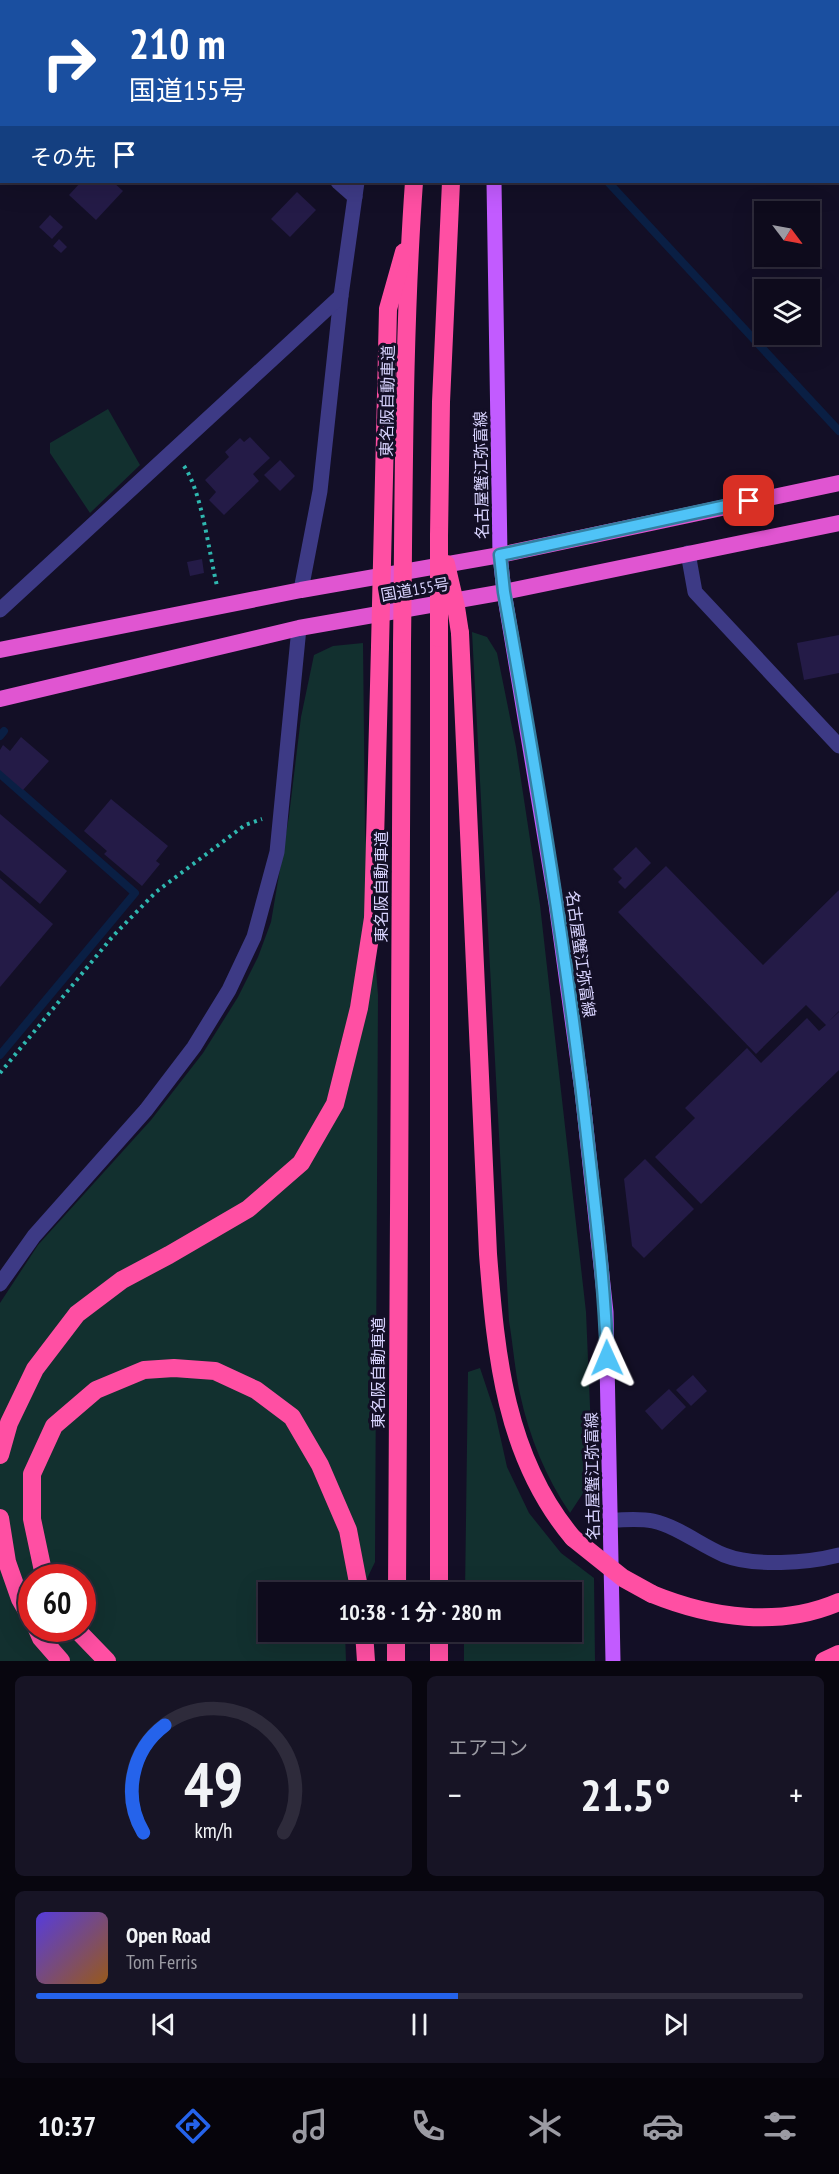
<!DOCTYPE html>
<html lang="ja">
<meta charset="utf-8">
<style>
:root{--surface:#0e0b1c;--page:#171425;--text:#f1f3f6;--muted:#9b9ba3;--line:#2e2b3b;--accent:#2563eb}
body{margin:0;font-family:"PT Sans Narrow","Noto Sans JP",sans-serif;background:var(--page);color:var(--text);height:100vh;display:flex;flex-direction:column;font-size:22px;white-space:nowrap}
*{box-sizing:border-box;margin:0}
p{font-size:20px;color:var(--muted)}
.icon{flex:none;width:33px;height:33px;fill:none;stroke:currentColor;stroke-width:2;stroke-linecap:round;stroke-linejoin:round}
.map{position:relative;height:1661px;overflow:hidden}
.drawer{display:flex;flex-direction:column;gap:15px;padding:15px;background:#08060f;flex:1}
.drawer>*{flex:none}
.guide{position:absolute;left:0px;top:0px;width:840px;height:183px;box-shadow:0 6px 24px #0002,0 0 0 2px var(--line);background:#1a4fa0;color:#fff;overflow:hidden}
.needle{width:39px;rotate:122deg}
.buttons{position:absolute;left:754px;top:201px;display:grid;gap:12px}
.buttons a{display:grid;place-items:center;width:66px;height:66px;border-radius:0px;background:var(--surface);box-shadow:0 6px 24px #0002,0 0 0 2px var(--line);font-size:30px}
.speed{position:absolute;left:18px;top:1564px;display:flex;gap:12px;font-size:30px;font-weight:700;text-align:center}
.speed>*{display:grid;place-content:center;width:78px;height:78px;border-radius:50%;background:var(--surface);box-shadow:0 6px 24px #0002,0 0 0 2px var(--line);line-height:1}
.speed .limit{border:9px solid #d22;background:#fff;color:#111}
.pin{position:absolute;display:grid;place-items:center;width:51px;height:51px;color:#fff;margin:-26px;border-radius:12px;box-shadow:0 3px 9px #0006}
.me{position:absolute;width:66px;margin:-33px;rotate:359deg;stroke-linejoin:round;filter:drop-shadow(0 0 4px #0008)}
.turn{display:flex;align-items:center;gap:21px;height:126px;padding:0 30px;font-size:27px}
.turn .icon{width:78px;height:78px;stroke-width:2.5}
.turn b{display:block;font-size:42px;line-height:51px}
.then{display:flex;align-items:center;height:57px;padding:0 30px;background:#0003;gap:12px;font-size:22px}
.big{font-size:45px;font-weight:700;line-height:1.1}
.drawer .tile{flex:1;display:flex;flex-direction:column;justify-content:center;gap:9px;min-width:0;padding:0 21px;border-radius:9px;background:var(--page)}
.drawer .dial{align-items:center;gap:0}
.dial svg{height:156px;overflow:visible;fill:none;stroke:var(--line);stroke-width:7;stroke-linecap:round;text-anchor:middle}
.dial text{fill:var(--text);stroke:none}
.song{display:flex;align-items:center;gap:18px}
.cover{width:72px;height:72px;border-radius:9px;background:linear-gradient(135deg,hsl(250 70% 55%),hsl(30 70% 35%))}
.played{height:6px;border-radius:3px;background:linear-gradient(90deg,var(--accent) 55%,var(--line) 55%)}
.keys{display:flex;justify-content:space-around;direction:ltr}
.heat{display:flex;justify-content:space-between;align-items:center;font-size:33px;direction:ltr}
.drawer .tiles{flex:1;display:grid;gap:15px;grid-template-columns:1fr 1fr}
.tile:last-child{grid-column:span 2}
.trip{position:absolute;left:258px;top:1582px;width:324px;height:60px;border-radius:0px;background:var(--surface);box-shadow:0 6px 24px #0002,0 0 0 2px var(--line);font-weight:700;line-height:60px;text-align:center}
.tab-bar{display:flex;height:96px;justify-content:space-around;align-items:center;background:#06040b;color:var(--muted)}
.tab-bar .icon{width:42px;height:42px}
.tab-bar .selected{color:var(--accent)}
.tab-bar b{font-size:27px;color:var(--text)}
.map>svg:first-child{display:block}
.green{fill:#12302f;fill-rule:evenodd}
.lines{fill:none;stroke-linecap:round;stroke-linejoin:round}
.stream{stroke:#0a1f44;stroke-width:8}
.building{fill:#241b47}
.path{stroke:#2fb8b0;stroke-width:4;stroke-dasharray:3 4.5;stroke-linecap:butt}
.minor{stroke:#3d3a85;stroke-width:15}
.primary{stroke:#c25bff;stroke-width:15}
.trunk{stroke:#e055d1;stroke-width:16}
.motorway{stroke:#ff4fa3;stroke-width:18}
.motorway-bridge{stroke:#ff4fa3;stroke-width:18}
.route-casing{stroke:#337fa1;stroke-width:15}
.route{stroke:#4fc3f7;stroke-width:10}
.labels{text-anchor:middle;stroke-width:6;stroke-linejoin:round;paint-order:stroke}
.street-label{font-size:16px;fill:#d9d4ff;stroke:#130f26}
</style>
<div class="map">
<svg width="839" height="1661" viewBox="0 0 839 1661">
<rect width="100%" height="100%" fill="#130f26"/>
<g class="green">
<polygon points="108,409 140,465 90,513 50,453 50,443"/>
<path d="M 472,632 L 487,637 L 497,653 L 516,747 L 540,905 L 586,1312 L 593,1478 L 570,1513 C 546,1478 529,1436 520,1394 C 515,1371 513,1345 509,1321 Z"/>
<path d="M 363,643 L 365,831 L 378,995 L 375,1562 L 360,1593 L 268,1593 L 268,1632 L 345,1632 L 346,1661 L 0,1661 L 0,1303 L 38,1245 L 151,1120 L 203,1053 L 238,997 L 258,957 L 271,922 L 289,816 L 301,717 L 314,655 L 333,646 ZM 32,1578 L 82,1578 L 82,1629 L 32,1629 Z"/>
<polygon points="480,1368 495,1413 507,1467 529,1513 561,1553 594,1578 595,1661 464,1661 464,1632 572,1632 572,1593 465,1593 468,1372"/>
</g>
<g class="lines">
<g class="stream">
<polyline points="684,2 686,0"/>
<polyline points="608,182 839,431"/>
<polyline points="0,736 4,731"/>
<polyline points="0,774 135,893 0,1055"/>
</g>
</g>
<g class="building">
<polygon points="81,182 113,182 123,191 96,220 69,195"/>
<polygon points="297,192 316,210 290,237 271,219"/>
<polygon points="50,215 63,227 52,239 39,227"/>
<polygon points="59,239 67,247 61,253 53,246"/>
<polygon points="250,437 270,458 253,474 259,481 224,515 209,500 216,492 205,480 229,457 225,452 240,438 244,442"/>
<polygon points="280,460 295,476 280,491 264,475"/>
<polygon points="202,559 204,573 190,576 187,562"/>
<polygon points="839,635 839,673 804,680 797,643"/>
<polygon points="21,737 49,761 23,790 0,770 0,750 3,745 10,751"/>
<polygon points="111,799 168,846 156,861 160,864 142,886 104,854 107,851 84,831"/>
<polygon points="0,814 67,871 40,904 0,870"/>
<polygon points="636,847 651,863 625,889 618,882 622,878 613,869"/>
<polygon points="666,866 763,965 839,890 839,1011 828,1022 839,1012 839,1070 701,1204 655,1157 695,1118 685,1108 747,1048 761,1063 807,1018 819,1031 826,1025 806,1005 756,1054 618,912"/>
<polygon points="0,878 53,924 0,987"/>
<polygon points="645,1159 694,1209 644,1258 632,1246 624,1179"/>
<polygon points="693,1375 707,1391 691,1406 676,1390"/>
<polygon points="669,1389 686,1407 662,1430 645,1411"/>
</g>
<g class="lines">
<g class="path">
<polyline points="726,0 728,2"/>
<polyline points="336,2 338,0"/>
<polyline points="838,119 839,120"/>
<path d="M 184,466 C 202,492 209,553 217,586"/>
<polyline points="0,1073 113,936 156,892 245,825 262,819"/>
</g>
<g class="minor">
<polyline points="146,0 148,2"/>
<polyline points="47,2 47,0"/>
<polyline points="381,2 382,0"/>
<polyline points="574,2 575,0"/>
<polyline points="669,2 671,0"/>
<polyline points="0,158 2,153"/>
<polyline points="338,182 355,197"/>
<polyline points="688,553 695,592 839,746"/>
<polyline points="301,590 320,491 341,296 357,182"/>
<polyline points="0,610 341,296"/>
<polyline points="0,1284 34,1236 146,1110 194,1047 229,990 254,937 277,852 299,628"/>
<path d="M 611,1520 C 624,1520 640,1518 653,1521 C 679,1527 700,1545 724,1555 C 754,1567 808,1563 839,1555"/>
</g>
<g class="primary">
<polyline points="497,2 497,0"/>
<polyline points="494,182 500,555 504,592 556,904 582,1091 606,1312 613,1661"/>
</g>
<g class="trunk">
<polyline points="0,650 301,590 500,555 839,483"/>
<polyline points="0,699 299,628 504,592 839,523"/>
</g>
<g class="motorway">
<polyline points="427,2 427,0"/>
<polyline points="463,2 463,0"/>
<polyline points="439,536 441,402 451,182"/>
<path d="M 460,633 L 488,1254 C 496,1356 505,1457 573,1538"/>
<polyline points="439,638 439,1593"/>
<polyline points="0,1455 9,1423 35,1369 77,1314 122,1280 169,1255 248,1209 301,1163 335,1104 359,1008 373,918 380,647"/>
<polyline points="0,1518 7,1562 20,1599 32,1620"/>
<polyline points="47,1578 43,1571 32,1519 32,1474 54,1426 96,1390 144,1370 174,1368 215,1371 256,1390 292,1417 320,1465 348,1530 360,1593"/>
<polyline points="397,1593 402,644"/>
<path d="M 652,1594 C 711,1618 779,1628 839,1602"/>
<polyline points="37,1629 41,1638 61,1661"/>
<polyline points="76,1629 107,1661"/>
<polyline points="364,1632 366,1661"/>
<polyline points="439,1632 439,1661"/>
<polyline points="396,1661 396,1632"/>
<polyline points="824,1661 839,1654"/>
</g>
<g class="motorway-bridge">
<polyline points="446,564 456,607 460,633"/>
<polyline points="439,638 439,536"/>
<path d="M 402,644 C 404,491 403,334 414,182"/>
<polyline points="380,647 388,309 404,252"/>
<polyline points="573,1538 623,1578 652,1594"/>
</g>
</g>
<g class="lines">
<defs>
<path id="route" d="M 607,1358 C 605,1287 596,1216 588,1145 C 568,960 537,776 504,592 L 500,555 L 749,501"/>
</defs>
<use href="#route" class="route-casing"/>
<use href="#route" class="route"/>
</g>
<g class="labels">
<g class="street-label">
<text transform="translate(387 401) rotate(-89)" y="6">東名阪自動車道</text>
<text transform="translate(481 475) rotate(-91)" y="6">名古屋蟹江弥富線</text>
<text transform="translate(415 589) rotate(-10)" y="6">国道155号</text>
<text transform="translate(381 887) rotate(-90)" y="6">東名阪自動車道</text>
<text transform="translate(581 954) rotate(82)" y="6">名古屋蟹江弥富線</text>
<text transform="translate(378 1373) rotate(-90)" y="6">東名阪自動車道</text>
<text transform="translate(592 1476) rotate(-91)" y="6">名古屋蟹江弥富線</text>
</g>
</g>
</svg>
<div class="buttons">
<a><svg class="needle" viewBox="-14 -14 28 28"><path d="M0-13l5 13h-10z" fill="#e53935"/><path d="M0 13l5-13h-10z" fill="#9b9ba3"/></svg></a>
<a><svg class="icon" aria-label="layers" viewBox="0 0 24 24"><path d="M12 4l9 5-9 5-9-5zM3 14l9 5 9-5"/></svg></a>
</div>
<div class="speed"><div class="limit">60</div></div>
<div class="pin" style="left:749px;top:501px;background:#d93025"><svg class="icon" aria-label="arrive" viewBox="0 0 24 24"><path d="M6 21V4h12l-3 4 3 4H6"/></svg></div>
<svg class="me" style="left:607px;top:1358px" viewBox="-20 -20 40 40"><path d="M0-17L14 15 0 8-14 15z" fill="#4fc3f7" stroke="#fff" stroke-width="4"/></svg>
<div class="trip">10:38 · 1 分 · 280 m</div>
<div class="guide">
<div class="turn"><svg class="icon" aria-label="right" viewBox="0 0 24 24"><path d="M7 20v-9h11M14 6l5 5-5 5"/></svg><div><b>210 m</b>国道155号</div></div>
<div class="then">その先<svg class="icon" aria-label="arrive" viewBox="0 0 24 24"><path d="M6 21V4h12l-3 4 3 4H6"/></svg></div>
</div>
</div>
<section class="drawer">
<div class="tiles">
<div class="tile dial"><svg viewBox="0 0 100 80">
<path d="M14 69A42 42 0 1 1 86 69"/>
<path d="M14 69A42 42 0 0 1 25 14" stroke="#2563eb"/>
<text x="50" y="56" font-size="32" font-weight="700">49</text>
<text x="50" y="72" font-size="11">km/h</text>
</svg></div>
<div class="tile"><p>エアコン</p>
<div class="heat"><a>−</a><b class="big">21.5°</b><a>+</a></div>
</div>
<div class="tile">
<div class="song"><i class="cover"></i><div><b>Open Road</b><p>Tom Ferris</p></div></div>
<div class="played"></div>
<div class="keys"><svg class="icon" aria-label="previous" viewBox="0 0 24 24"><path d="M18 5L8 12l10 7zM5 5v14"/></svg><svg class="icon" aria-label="pause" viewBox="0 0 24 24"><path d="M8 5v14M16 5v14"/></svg><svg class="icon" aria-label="next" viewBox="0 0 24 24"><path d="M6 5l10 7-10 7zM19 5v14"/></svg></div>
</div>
</div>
</section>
<nav class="tab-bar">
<b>10:37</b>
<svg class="icon selected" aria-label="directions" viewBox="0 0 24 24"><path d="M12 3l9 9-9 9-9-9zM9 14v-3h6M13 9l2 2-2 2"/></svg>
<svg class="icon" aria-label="music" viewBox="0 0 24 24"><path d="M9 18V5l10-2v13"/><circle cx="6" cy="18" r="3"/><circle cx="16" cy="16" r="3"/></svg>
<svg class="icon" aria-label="phone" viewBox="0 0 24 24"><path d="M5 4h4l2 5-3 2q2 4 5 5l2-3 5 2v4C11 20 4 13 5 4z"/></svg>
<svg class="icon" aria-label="climate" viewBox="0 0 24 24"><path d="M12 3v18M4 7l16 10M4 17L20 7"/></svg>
<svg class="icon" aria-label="car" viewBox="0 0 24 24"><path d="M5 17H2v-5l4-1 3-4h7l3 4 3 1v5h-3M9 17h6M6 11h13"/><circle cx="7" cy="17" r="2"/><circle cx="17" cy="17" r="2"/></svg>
<svg class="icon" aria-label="filters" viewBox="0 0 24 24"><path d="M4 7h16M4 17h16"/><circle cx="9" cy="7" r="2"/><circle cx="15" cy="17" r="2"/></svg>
</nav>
